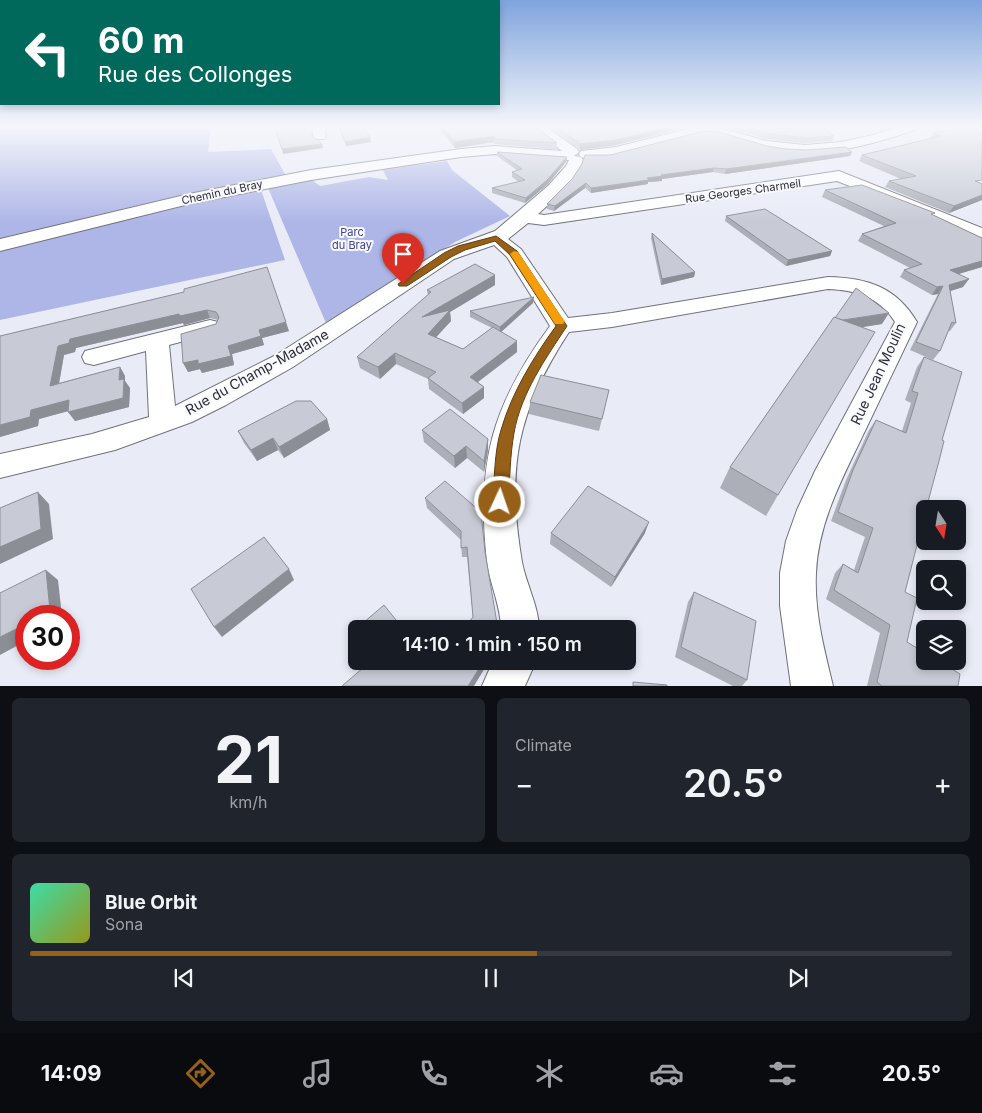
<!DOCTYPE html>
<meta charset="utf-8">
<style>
:root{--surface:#171b24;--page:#20242c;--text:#f1f3f6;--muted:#9ea1a6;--line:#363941;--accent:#976019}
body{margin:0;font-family:Inter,sans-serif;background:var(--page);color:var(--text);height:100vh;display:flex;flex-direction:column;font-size:19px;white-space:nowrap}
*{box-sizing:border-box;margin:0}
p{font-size:16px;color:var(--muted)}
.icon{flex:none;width:28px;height:28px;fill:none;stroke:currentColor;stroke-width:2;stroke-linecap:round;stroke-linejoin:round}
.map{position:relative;height:686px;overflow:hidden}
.sheet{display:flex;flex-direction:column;gap:12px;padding:12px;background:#0d0f14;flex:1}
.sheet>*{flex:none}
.banner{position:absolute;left:0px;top:0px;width:500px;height:105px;box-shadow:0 2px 8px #0003;background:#00695c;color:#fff;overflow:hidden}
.needle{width:32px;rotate:168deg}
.fabs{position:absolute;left:916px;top:500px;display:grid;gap:10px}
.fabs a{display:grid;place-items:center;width:50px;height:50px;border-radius:8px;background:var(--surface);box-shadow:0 2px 8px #0003;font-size:25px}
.speed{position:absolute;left:15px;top:605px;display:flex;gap:10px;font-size:25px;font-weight:700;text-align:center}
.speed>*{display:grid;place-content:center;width:65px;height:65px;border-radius:50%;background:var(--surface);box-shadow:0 2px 8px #0003;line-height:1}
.speed .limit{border:8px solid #d22;background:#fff;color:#111}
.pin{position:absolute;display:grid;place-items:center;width:42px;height:42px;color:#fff;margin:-51px -21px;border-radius:50% 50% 50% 0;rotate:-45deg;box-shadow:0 0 5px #0007}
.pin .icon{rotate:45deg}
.me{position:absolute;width:55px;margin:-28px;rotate:3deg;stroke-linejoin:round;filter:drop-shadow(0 0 4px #0008)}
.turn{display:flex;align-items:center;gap:18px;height:105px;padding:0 15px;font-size:22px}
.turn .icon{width:65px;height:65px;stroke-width:2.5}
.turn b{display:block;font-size:35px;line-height:42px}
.big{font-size:38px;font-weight:600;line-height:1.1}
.sheet .tile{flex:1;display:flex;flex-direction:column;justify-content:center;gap:8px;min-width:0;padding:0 18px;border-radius:8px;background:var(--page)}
.sheet .dial{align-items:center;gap:0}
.dial b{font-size:65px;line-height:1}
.song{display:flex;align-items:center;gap:15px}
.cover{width:60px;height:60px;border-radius:8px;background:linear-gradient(135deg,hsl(160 70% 55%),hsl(60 70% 35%))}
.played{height:5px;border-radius:2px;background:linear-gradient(90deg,var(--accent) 55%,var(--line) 55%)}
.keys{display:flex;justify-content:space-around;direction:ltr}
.heat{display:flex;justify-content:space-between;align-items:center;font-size:28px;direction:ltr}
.sheet .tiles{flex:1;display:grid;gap:12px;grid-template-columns:1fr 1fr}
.tile:last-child{grid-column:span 2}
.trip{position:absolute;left:348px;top:620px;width:288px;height:50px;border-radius:8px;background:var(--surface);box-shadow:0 2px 8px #0003;font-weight:600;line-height:50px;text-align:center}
.dock{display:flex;height:80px;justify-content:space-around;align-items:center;background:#090b0e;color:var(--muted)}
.dock .icon{width:35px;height:35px}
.dock .selected{color:var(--accent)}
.dock b{font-size:22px;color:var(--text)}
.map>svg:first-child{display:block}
.green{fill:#aeb6e7}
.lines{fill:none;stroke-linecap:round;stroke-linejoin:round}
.minor-casing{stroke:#70727c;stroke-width:2}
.minor{fill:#fff;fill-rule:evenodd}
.wall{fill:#acafb8}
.shaded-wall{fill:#8c8e96}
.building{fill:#c8cbd6;stroke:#8c8e96}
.route{fill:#976019;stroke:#623e10}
.slow{fill:#f59e0b}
.labels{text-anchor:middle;stroke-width:4;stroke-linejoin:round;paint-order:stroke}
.far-street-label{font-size:11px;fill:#2e2f34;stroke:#f8f9fe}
.far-park-label{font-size:11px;fill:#3e4292;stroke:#f8f9fe}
.street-label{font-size:14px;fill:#2e2f34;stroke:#f8f9fe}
</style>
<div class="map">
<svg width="982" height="686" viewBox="0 0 982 686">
<rect width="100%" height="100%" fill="#e9ebf7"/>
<g class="green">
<polygon points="0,126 211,126 208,152 271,149 285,174 258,181 285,260 0,320"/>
<polygon points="447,161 452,170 510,216 455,242 326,323 268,188 312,180 320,186 369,177 388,180 383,170"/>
</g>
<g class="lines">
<defs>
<g id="minor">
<polygon points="315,126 328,126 325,131 326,136 324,139 314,139 312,130"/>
<path d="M 531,126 L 545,126 L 577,149 L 579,152 L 574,156 L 581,157 L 579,154 L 581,151 L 616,147 L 700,126 L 720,128 L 767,141 L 805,145 L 841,142 L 873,135 L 901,126 L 919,126 L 917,129 C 869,146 817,160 766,149 C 746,144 723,131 703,133 C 670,137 613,165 581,157 L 583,160 C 575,182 555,199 538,214 L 544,215 L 839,171 L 982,228 L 982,239 L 837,181 L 544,225 L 528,223 L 508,239 L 521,249 L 568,318 L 612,313 L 828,277 C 868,278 896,287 917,322 C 899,360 881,397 863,435 C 842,479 818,523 816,573 C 814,611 824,649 833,686 L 791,686 L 780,606 L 780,573 L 786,541 L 797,510 L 815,471 L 895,322 C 880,297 855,290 828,289 L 612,327 L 569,332 C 517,411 506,468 522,562 C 526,584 539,607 539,629 L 501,629 C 501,607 490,584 487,562 C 476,463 492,405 550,326 L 507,257 L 494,245 L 454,259 L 293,367 L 226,405 L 192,422 L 115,450 L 0,478 L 0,454 L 92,434 L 149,417 L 146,351 L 94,365 L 85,363 L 82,357 L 85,351 L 210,320 L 218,322 L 221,327 L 218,332 L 169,345 L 175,406 L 276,355 L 440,251 L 495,231 L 548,186 L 566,166 L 569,160 L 495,154 L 461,157 L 311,180 L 189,204 L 0,251 L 0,239 L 189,194 L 311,170 L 461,149 L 495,146 L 562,151 Z"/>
<polygon points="493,661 536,661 525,686 482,686"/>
</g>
</defs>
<use href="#minor" class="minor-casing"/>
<use href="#minor" class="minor"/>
</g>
<g class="wall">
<polygon points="339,126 363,126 371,142 346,146"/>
<polygon points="442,126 557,143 556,149 494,144 494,142 455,148 442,132"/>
<polygon points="548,126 692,126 616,145 580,150"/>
<polygon points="720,126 822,126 834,136 832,141 805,143 767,139"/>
<polygon points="966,126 982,200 949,213 885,187 889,181 901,179 859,161 862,155 930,139 933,133"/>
<polygon points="767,146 786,149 852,152 850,156 725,174 713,172 662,179 662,181 648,182 648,184 591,193 585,188 554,211 547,209 547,204 610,155"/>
<polygon points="497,152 567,157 566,162 547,185 525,203 492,193 492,188 519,182 512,177 512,172 518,171 497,156"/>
<polygon points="825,190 933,215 982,238 982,267 958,274 963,287 950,291 956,323 950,331 948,331 940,351 933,360 910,350 938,294 932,295 900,277 904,270 910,268 858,241 862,234 884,226 822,197"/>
<polygon points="726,216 832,251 830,256 786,266 725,221"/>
<polygon points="652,233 695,272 694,277 661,285 651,238"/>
<polygon points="495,275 495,285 450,312 451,321 436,337 463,349 492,328 470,317 470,311 533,303 501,332 517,341 517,352 478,382 484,387 484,398 463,414 429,389 428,379 396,364 380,379 360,368 357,357 428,295 427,290"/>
<polygon points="184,292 289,331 262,338 264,345 232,354 234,365 202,373 200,369 188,372 218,320 210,318 184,325 183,323 76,348 75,352 64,355 59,383 120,367 125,376 125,381 130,388 129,407 75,421 68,411 39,419 38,426 0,437 0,336"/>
<polygon points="834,317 882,324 861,327 778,495 766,516 720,488 730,467"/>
<polygon points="924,357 942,440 905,592 907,642 958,686 867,686 880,633 826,599 835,573 843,564 854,570 865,537 831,521 846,480 869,430 876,420 902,431 911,403 905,400 917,367"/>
<polygon points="609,390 599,431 529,414 530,402"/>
<polygon points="327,419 330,430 284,458 278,450 257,461 244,443 238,431"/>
<polygon points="422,430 488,439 488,450 484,472 467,458 455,468 424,442"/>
<polygon points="425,498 485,552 473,617 467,557 462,557 461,540 427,508"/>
<polygon points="551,533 645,533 611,587 550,544"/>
<polygon points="694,592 747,680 742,686 733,686 675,657 688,602"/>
</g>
<g class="shaded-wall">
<polygon points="672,126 692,126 616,145 580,150 580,144"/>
<polygon points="494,136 494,142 455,148 454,142"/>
<polygon points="370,137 371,142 346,146 345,142"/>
<polygon points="322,144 323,148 283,154 282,149"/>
<polygon points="852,152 850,156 725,174 726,169"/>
<polygon points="567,157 566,162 547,185 525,203 526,198"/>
<polygon points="714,168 713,172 662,179 662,181 648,182 648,184 591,193 591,188 647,178 661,175"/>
<polygon points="586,183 585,188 554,211 555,206"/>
<polygon points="982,195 982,200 949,213 954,206"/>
<polygon points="832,251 830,256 786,266 788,260"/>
<polygon points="982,261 982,267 945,278 950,270"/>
<polygon points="695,272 694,277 661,285 662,279"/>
<polygon points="495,275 495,285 450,312 451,321 429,345 422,317"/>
<polygon points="969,279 963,287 944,293 949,285"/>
<polygon points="943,286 938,294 932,295 937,287"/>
<polygon points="534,297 533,303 500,333 500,327"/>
<polygon points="207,310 210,318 184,325 183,323 76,348 75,352 64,355 57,395 50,386 58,346 70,339 179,314"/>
<polygon points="889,313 882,324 826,333 832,322"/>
<polygon points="286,322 289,331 262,338 264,345 232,354 234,365 202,373 200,369 188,372 183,363 259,330"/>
<polygon points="517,341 517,352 470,388 470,377"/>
<polygon points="395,353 396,364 380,379 378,367"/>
<polygon points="120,367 125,376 125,381 130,388 129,407 75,421 68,412 119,380"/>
<polygon points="484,387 484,398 463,414 462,403"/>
<polygon points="69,400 76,409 39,419 38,426 0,437 0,425 31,410"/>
<polygon points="327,419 330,430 284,458 279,447"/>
<polygon points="273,438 278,450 257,461 251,450"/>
<polygon points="488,439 488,450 484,472 484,461"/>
<polygon points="466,446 467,458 455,468 454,456"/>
<polygon points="38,492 49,504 53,539 0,564 0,547"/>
<polygon points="649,522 645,533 611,587 615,577"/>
<polygon points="289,569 294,580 222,637 214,627"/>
<polygon points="46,570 58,580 62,616 41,616"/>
<polygon points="396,620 398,629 394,622"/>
<polygon points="26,624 26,641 0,655 0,637"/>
<polygon points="484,661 489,661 474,686 468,686"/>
</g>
<g class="building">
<polygon points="274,126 301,126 322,144 282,149"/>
<polygon points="339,126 363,126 370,137 345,142"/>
<polygon points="442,126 535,126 557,143 494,139 494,136 454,142"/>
<polygon points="556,126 672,126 616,140 580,144"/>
<polygon points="741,126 822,126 834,136 807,138 769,134"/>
<polygon points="966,126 982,126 982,180 975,181 982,184 982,195 954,206 889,181 916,176 862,155 941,136 933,133"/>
<polygon points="704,131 719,132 767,146 786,149 806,150 846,147 852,152 726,169 714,168 661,175 663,176 647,178 649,180 591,188 586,183 555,206 547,204 572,179 582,164 585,155 610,155 626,151"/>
<polygon points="497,152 567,157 547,180 526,198 492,188 525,180 512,172 522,169"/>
<polygon points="862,185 935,213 931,214 982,238 982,261 950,270 969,279 949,285 956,323 952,322 940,351 916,342 943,286 937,287 904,270 922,264 862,234 896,223 825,190"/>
<polygon points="765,209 832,251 788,260 726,216"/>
<polygon points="652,233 695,272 662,279"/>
<polygon points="475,264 495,275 422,317 450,310 428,334 463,349 493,327 517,341 470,377 484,387 462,403 428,378 436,372 395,353 378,367 357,357 431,292 427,290"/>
<polygon points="267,267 286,322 259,330 261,336 228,346 231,356 198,364 198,360 183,363 181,334 216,324 219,317 216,312 207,310 180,316 179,314 70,339 69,343 58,346 50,386 120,367 119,380 124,379 123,398 68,412 69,400 31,410 30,417 0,425 0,336 184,292 184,289"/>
<polygon points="856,288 889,313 843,320 835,318"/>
<polygon points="534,297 500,327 470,311"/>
<polygon points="834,317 875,332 778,495 730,467"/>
<polygon points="924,357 962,372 942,440 944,441 939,461 926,509 925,509 925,514 905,592 917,598 907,642 925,653 925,661 939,661 960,674 958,686 882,686 877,682 890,625 834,590 843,564 858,573 873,528 838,512 853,470 876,420 906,433 918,393 912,391"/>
<polygon points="541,375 609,390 602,419 530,402"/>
<polygon points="296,401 311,401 327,419 279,447 273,438 251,450 238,431"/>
<polygon points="450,409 488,439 484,461 466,446 454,456 422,430"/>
<polygon points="445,481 481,512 485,552 498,629 463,629 473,617 467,547 461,548 461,531 425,498"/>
<polygon points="588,486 649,522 615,577 551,533"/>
<polygon points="38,492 41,529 0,547 0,508"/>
<polygon points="264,537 289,569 214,627 191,589"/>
<polygon points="46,570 50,611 41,616 26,616 26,624 0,637 0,593"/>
<polygon points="694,592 756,621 747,680 681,647"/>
<polygon points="384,605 396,620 394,622 398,629 366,629 363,623"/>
<polygon points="371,661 419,661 419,662 421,661 484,661 468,686 342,686"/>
<polygon points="633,682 667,685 667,686 633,686"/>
</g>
<linearGradient id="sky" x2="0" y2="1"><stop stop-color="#7fa4dd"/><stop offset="0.57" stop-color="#f5f6fb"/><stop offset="1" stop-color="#f5f6fb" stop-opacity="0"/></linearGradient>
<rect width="982" height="222" fill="url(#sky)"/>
<path class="route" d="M 496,236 L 517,251 L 567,326 C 546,358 521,393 514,433 C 510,455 510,479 508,502 L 505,507 L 500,509 L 494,507 L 492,502 C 495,479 494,452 501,430 C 512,392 533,358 556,326 L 510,255 L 495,241 L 465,250 L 451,257 L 407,286 L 399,286 L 398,284 L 444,253 L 458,246 Z"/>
<polygon class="slow" points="514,251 518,252 563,319 565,321 563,324 555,324 510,254"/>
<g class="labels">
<g class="far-street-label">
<text transform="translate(743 191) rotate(-8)" y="4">Rue Georges Charmeil</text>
<text transform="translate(222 192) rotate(-12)" y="4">Chemin du Bray</text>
</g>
<g class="far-park-label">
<text x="352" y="236">Parc<tspan x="352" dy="13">du Bray</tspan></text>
</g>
<g class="street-label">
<text transform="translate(257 372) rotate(-29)" y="5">Rue du Champ-Madame</text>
<text transform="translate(878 374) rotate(-65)" y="5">Rue Jean Moulin</text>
</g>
</g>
</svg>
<div class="fabs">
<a><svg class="needle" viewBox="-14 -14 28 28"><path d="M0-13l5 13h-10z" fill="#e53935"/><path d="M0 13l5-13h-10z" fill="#9ea1a6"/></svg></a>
<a><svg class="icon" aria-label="search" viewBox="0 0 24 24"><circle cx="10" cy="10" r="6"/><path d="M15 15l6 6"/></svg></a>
<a><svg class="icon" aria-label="layers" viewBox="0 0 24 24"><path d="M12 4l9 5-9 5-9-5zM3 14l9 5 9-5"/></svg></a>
</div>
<div class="speed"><div class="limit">30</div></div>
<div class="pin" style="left:403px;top:284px;background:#d93025"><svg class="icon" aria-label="arrive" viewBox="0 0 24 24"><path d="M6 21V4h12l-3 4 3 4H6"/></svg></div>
<svg class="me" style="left:500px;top:502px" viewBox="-20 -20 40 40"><circle r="17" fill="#976019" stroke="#fff" stroke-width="3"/><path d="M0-11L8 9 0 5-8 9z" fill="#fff"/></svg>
<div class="trip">14:10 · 1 min · 150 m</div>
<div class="banner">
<div class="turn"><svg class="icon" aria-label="left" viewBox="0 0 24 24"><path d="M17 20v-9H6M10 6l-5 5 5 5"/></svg><div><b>60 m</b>Rue des Collonges</div></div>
</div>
</div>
<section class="sheet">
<div class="tiles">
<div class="tile dial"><b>21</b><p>km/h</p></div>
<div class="tile"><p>Climate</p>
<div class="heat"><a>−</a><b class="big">20.5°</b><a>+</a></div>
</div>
<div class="tile">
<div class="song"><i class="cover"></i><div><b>Blue Orbit</b><p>Sona</p></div></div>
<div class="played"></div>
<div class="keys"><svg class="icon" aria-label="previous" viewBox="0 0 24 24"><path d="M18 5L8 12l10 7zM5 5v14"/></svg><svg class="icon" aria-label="pause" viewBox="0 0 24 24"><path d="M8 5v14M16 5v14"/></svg><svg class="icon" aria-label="next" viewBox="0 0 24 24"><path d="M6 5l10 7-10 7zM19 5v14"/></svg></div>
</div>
</div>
</section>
<nav class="dock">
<b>14:09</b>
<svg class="icon selected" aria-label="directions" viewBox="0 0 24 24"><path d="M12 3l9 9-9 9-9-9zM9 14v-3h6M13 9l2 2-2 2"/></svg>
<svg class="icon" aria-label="music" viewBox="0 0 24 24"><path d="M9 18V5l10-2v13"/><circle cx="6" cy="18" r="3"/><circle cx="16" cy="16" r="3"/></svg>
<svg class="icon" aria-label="phone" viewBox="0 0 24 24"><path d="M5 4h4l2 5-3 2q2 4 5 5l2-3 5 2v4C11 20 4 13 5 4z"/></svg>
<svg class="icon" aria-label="climate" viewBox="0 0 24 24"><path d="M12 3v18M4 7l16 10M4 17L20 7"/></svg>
<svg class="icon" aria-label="car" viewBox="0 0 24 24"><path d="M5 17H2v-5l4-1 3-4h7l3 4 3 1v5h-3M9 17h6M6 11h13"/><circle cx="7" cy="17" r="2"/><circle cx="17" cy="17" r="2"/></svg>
<svg class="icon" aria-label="filters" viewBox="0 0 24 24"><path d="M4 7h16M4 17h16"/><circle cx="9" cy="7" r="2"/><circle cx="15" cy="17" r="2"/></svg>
<b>20.5°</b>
</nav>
